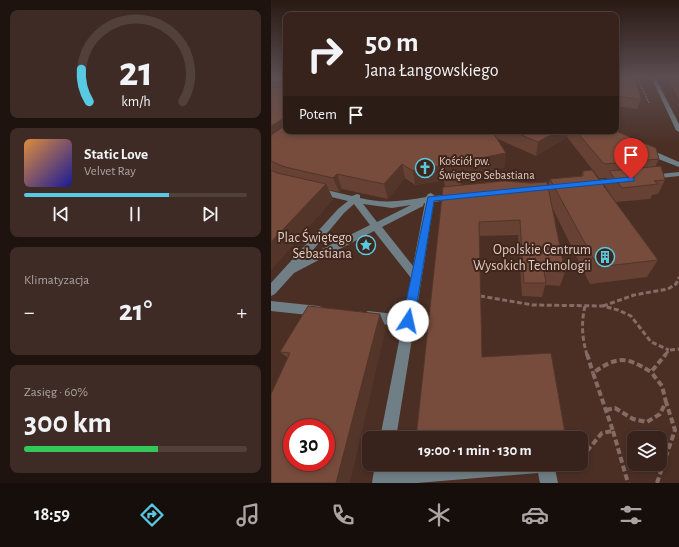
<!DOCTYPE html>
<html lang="pl">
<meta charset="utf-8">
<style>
:root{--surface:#38231c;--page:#3f2b25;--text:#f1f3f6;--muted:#aba4a3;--line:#52403b;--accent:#57c9e2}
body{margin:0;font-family:"Alegreya Sans",sans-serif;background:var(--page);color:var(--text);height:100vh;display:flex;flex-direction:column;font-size:15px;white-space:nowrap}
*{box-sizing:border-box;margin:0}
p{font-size:13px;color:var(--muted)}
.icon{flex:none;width:22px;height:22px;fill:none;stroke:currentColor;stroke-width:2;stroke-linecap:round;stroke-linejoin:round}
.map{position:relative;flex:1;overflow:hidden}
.sheet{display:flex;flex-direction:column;gap:10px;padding:10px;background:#1f130f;width:271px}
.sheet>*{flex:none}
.hud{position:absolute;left:12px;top:12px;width:336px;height:122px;border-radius:8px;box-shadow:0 2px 6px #0003,0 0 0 1px var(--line);background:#38231c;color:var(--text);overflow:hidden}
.fabs{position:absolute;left:356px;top:431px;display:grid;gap:8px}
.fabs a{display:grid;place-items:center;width:40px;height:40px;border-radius:8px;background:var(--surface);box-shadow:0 2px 6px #0003,0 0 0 1px var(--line);font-size:20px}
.speed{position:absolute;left:12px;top:419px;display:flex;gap:8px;font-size:20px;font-weight:700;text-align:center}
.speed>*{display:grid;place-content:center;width:52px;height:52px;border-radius:50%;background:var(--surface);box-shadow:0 2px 6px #0003,0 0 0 1px var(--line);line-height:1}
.speed .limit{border:6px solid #d22;background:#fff;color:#111}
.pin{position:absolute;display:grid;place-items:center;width:34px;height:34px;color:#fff;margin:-41px -17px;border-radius:50% 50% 50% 0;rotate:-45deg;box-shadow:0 0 4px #0007}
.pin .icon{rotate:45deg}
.me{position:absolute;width:44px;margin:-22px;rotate:10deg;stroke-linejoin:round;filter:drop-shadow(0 0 3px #0008)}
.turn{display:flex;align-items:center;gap:14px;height:84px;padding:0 16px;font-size:18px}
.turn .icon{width:52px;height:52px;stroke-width:2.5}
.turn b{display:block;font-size:28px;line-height:34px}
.then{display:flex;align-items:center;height:38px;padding:0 16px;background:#0003;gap:8px;font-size:15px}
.big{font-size:30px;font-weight:700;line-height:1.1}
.sheet .card{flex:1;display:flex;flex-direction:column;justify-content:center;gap:6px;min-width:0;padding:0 14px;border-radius:8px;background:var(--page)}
.sheet .dial{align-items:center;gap:0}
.dial svg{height:104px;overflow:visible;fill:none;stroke:var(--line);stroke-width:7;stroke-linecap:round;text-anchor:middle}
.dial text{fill:var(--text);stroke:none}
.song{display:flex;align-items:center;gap:12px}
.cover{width:48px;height:48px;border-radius:6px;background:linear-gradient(135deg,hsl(30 70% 55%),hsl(240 70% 35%))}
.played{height:4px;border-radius:2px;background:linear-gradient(90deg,var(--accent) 65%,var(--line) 65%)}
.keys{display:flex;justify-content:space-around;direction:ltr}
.heat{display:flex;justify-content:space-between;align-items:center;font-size:22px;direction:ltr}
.charge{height:6px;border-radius:3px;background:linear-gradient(90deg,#34c759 60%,var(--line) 0)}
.trip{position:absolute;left:91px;top:431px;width:226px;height:40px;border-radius:8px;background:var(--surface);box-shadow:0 2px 6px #0003,0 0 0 1px var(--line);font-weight:700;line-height:40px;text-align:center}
.menu{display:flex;height:64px;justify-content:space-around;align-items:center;background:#160e0b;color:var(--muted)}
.menu .icon{width:28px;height:28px}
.menu .on{color:var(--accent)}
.menu b{font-size:18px;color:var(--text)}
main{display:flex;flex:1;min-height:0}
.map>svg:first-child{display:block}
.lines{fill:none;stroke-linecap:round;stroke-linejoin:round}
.path-far2{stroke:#846c63;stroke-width:1.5;stroke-dasharray:2 1;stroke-linecap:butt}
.path-far1{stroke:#846c63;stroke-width:3;stroke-dasharray:5 2.5;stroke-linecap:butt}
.path{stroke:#846c63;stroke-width:4;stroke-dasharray:6 3;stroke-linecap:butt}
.minor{fill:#707f86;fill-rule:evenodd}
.wall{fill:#664134}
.shaded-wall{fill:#53352a}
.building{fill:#774c3c;stroke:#53352a;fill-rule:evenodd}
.route{fill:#1a73e8;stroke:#114b97}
.labels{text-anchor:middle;stroke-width:4;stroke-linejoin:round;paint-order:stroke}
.far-poi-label{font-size:12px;fill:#dfcdc6;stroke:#40251b;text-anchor:start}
.poi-label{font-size:14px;fill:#dfcdc6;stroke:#40251b;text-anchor:end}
</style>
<main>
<section class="sheet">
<div class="card dial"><svg viewBox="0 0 100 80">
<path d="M14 69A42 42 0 1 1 86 69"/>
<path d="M14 69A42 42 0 0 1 8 44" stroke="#57c9e2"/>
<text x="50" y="56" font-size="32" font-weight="700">21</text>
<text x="50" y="72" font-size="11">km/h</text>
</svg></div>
<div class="card">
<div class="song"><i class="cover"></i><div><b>Static Love</b><p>Velvet Ray</p></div></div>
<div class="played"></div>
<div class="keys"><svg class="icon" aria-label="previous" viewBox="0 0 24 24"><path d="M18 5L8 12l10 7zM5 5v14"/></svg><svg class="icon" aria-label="pause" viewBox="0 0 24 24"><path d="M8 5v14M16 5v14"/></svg><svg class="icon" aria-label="next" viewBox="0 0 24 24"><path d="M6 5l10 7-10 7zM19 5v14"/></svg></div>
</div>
<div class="card"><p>Klimatyzacja</p>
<div class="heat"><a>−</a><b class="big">21°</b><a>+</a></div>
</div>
<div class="card"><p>Zasięg · 60%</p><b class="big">300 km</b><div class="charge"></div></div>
</section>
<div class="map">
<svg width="408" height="483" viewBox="0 0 408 483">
<rect width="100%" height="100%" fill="#4b2f25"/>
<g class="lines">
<polyline class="path-far2" points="366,77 378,103"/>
<g class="path-far1">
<polyline points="209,296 262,305 332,306 347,310 360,316 380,342 398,350"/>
<path d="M 314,306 C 310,323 311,338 316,355"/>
<polyline points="332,306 363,295 397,289 405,284 408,277"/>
<polyline points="394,355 398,350 408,349"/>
</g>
<g class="path">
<polyline points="316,354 322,373"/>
<polyline points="335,410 344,408 362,419 376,422 389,414 395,402 391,386 380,372"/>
<polyline points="342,431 357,483"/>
<path d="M 310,458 L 331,433 L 342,431 L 322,373 C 346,356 355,356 380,372 L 395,354"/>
<polyline points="386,483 404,430 395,402"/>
</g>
<g class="minor">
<polygon points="380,77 384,77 408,124 408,132 405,130"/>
<polygon points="372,149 378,149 408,162 408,167 372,153"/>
<polygon points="408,172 408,176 380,179 376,177 380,175"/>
<polygon points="348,178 352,180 351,182 316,185 312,183 316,181"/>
<path d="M 47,188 L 81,196 L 86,194 L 89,195 L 89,198 C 112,204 133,201 155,197 L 157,194 L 160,193 L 164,196 L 183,193 L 187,196 L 183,199 L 163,202 L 125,438 L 109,438 L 131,326 L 97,323 L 93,321 L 91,317 L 93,313 L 97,311 L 133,315 L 140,278 L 103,231 L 23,273 L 4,294 L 0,296 L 0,283 L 67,209 L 77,201 L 44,193 L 43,191 L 44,189 ZM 153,203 L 154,203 L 142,266 L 111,227 L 152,206 ZM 83,204 L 99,225 L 37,256 L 73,213 ZM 92,204 L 121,208 L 140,205 L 106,222 Z"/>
<polygon points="0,301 47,306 51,307 53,311 51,315 47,316 0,311"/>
<polygon points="104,464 137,466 165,464 283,464 287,483 269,483 267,473 146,483 101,483"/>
</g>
</g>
<g class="wall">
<polygon points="0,77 15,77 15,131 345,131 388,159 384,167 394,180 387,194 381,195 379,199 345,202 333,185 336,178 328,178 296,137 265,156 225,138 234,167 184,177 190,178 190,186 277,186 279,179 310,176 312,171 387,260 376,277 319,284 282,209 294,272 289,286 274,285 271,297 251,296 247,235 208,236 211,357 294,433 289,438 145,438 174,187 173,180 144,185 134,178 117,199 71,189 68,192 58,190 62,199 0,270"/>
<polygon points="345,77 367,77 365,83 370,99 366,109 345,106"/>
<polygon points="396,77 408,77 408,99"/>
<polygon points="115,328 17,358 9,352"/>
</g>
<g class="shaded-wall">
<polygon points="15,117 15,131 0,144 0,126"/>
<polygon points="287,131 297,131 296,137 265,156 267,142"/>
<polygon points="235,153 234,167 144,185 142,171"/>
<polygon points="131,164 134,178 117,199 113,184"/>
<polygon points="66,174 71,189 68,192 62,178"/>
<polygon points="55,184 62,199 0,270 0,242"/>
<polygon points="109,314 115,328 79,483 65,483"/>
</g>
<g class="building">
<polygon points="0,77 15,77 15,117 0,126 0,87 10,88 11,86 11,82 0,81"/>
<polygon points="345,77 364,77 370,99 345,96"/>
<polygon points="15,125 15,131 221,131 235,153 142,171 131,164 113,184 66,174 62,178 14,167 0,161 0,135"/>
<polygon points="241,131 287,131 267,142"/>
<polygon points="305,131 345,131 385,148 388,159 333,164"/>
<polygon points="390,166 394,180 383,181 387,184 351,188 338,171"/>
<polygon points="0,170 6,173 55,184 0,242"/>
<polygon points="321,170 387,260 327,267 279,179 312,176 312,171"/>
<polygon points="173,176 190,178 173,179"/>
<polygon points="234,181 259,183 276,182 294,272 273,271 275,283 253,283 249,220 208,222 211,357 280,353 294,433 214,438 145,438 172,187"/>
<path d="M 37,306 L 109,314 L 65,483 L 0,483 L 0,394 L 19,353 L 9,352 ZM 21,428 L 55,428 L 55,462 L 21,462 Z"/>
</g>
<linearGradient id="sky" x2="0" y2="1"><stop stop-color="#291a14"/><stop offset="0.53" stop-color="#5b4d51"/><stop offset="1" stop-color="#5b4d51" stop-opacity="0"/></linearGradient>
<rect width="408" height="145" fill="url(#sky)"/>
<polygon class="route" points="360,177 363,177 363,181 163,201 143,321 141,325 137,326 133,325 131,321 157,197"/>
<defs>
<symbol id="church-ring" viewBox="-11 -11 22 22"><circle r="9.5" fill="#40251b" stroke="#57c9e2" stroke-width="1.5"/><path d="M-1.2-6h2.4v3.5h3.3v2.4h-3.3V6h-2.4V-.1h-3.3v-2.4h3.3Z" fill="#57c9e2"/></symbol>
<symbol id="sight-ring" viewBox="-11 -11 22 22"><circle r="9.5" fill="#40251b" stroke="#57c9e2" stroke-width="1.5"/><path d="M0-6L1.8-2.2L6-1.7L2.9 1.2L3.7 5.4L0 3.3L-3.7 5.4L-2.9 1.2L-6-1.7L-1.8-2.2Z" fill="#57c9e2"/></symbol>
<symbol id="building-ring" viewBox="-11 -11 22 22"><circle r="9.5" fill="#40251b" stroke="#57c9e2" stroke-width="1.5"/><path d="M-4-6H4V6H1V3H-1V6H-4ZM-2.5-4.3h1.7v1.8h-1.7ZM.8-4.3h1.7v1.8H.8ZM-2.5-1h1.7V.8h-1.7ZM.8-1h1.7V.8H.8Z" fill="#57c9e2"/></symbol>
</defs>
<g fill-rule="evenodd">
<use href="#church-ring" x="143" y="157" width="22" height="22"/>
<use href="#sight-ring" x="84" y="234" width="22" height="22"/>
<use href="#building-ring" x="323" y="246" width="22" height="22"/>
</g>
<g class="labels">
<g class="far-poi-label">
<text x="168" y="165">Kościół pw.<tspan x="168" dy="14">Świętego Sebastiana</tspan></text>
</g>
<g class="poi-label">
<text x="81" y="242">Plac Świętego<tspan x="81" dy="16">Sebastiana</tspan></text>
<text x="320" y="254">Opolskie Centrum<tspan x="320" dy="16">Wysokich Technologii</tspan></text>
</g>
</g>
</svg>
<div class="fabs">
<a><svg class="icon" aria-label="layers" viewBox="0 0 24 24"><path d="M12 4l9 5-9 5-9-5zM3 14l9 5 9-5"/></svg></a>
</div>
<div class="speed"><div class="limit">30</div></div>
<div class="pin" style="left:360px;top:179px;background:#d93025"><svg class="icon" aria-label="arrive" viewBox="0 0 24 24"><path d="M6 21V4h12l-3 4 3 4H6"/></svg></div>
<svg class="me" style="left:137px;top:321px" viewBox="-20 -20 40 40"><circle r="19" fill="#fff"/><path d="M0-13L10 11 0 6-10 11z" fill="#1a73e8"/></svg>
<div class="trip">19:00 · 1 min · 130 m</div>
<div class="hud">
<div class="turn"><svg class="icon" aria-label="right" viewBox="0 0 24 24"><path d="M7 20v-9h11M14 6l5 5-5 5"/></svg><div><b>50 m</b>Jana Łangowskiego</div></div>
<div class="then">Potem<svg class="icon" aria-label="arrive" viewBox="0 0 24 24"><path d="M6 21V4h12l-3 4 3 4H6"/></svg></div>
</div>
</div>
</main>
<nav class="menu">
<b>18:59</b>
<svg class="icon on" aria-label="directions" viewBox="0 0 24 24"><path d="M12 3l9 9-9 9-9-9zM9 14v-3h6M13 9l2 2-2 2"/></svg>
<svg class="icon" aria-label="music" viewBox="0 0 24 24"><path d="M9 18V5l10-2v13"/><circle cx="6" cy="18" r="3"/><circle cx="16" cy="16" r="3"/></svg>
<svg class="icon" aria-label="phone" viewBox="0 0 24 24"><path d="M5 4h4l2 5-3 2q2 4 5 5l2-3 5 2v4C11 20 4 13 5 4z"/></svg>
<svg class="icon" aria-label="climate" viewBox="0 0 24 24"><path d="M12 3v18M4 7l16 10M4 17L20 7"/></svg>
<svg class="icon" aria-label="car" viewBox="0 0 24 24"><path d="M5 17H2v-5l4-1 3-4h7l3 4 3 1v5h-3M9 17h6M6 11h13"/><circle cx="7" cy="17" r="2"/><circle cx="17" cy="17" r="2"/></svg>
<svg class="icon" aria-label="filters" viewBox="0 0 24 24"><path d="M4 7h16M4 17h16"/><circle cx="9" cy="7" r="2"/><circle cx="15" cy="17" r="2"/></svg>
</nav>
